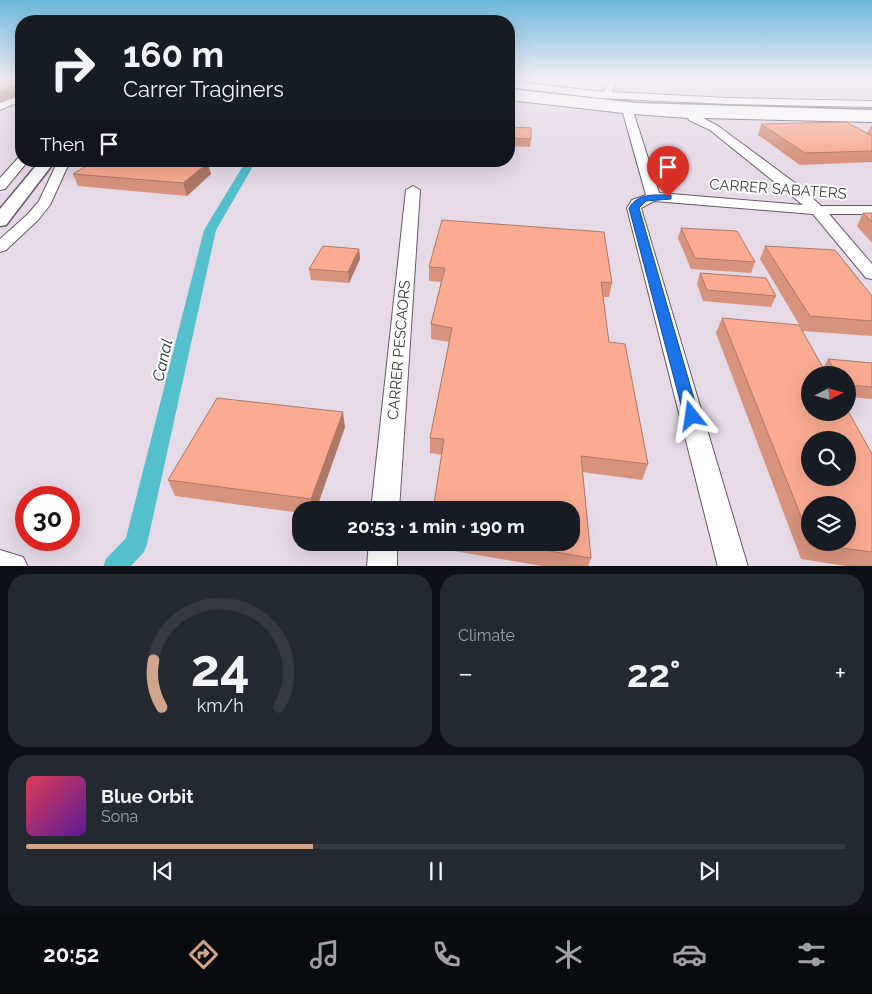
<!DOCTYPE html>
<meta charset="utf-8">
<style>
:root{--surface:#171b24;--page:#242831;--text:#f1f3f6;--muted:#9ea1a6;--line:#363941;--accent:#d0a58b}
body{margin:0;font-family:Raleway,sans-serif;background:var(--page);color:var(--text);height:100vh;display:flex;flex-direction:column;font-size:19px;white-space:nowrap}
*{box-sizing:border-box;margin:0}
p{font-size:16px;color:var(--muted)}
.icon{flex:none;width:28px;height:28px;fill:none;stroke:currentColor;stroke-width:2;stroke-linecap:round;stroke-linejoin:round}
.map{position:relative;height:566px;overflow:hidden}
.drawer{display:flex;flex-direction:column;gap:8px;padding:8px;background:#0d0f14;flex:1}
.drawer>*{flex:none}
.guide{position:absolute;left:15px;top:15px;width:500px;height:152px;border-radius:20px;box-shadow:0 5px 20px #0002;background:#171b24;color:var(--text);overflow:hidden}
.needle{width:32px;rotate:84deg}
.controls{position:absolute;left:801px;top:366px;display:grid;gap:10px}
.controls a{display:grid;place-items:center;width:55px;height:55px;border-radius:50%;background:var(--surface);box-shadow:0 5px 20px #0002;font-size:25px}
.speed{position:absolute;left:15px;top:486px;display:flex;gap:10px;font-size:25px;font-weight:700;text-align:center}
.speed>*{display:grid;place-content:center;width:65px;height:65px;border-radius:50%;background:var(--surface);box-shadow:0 5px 20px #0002;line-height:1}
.speed .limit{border:8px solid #d22;background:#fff;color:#111}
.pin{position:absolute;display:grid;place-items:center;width:42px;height:42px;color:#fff;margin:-51px -21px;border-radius:50% 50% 50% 0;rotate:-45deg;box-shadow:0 0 5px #0007}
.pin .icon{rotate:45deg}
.me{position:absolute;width:55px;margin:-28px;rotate:345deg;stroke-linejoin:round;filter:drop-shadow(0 0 4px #0008)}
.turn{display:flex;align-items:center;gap:18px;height:105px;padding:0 25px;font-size:22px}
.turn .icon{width:65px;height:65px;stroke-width:2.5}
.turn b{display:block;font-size:35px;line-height:42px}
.then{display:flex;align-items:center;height:48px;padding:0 25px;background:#0003;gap:10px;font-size:19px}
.big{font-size:38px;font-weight:700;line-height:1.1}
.drawer .tile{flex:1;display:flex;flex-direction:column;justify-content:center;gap:8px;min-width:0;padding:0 18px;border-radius:20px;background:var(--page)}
.drawer .dial{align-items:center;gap:0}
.dial svg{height:130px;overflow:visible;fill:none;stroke:var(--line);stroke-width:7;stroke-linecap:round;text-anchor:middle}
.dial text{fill:var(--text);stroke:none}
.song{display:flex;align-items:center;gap:15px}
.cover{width:60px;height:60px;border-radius:8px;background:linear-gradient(135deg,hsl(350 70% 55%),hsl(270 70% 35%))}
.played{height:5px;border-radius:2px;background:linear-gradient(90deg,var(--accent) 35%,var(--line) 35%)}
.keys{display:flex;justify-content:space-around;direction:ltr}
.heat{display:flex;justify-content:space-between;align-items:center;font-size:28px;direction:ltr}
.drawer .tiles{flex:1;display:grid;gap:8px;grid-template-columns:1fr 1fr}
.tile:last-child{grid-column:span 2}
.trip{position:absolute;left:292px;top:501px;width:288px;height:50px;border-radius:20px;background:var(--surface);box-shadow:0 5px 20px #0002;font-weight:700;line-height:50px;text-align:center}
.tab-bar{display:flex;height:80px;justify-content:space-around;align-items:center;background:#090b0e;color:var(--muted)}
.tab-bar .icon{width:35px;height:35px}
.tab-bar .on{color:var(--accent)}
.tab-bar b{font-size:22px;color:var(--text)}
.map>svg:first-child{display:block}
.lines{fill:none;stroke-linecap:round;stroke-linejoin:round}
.canal{fill:#54c0ce;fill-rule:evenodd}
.minor-casing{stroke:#655b66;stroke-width:2}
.major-casing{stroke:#655b66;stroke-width:3}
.minor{fill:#fff;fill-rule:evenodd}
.major{fill:#fff;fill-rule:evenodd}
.wall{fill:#d7937e;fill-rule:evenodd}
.shaded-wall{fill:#af7866}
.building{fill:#faab92;stroke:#af7866;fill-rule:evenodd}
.route{fill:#1a73e8;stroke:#114b97}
.labels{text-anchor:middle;stroke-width:4;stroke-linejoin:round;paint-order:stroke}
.street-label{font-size:15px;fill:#3f3a3f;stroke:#fff}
.water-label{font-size:16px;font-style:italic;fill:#1a2e30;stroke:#fff}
</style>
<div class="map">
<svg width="872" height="567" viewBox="0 0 872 567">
<rect width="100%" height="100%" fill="#e5dae6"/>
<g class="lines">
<polygon class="canal" points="246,161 256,161 216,230 147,544 144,552 130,567 103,567 106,559 126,538 204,230"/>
<defs>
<g id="minor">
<polygon points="611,78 619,78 612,92 728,98 872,101 872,107 728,104 599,98 509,87 509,81 603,92"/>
<path d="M 509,94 L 640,109 L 714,113 L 872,116 L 872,122 L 703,118 L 718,126 L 799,186 L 821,206 L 872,206 L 872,214 L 829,214 L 872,264 L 872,279 L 866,278 L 813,214 L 654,201 L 641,208 L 748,567 L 718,567 L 627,208 L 632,200 L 646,195 L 623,113 L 509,100 ZM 634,114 L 688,118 L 689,120 L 710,130 L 803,205 L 659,193 Z"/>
<polygon points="21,95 21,101 0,110 0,103"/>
<polygon points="21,157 21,161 28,161 5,189 0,190 0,178 18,158"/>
<polygon points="58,161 70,161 50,205 38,220 6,250 0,252 0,239 28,214 39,201"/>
<polygon points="413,186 420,190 399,510 371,510 406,190"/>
<polygon points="369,542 397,542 397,567 367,567"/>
<polygon points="0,550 23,557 28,567 0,567"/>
</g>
<g id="major">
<polygon points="509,89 637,103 872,110 872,118 637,111 509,95"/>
<polygon points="40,161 55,161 6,225 0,226 0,209"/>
</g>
</defs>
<use href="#minor" class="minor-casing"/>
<use href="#major" class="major-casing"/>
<use href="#minor" class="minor"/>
<use href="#major" class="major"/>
</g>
<g class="wall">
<polygon points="761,124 867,133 871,126 872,126 872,162 800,165 758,135"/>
<polygon points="509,127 531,139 530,147 509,146"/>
<polygon points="73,174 211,174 187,196 78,186"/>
<polygon points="863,213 872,213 872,243 857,226"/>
<polygon points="681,228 755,262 751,273 691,269 678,238"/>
<polygon points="765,246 872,296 872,336 803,331 760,259"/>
<polygon points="359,249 360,259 349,283 311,280 309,269"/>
<polygon points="429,267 612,283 609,297 603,297 609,342 648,464 642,480 582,472 591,558 588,567 548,567 430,547 430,542 571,542 442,455 430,453 430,438 449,342 431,339 431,324 441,282 429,281"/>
<polygon points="700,273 776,296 771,307 703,301 697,284"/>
<path d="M 722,318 L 823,368 L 828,359 L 872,363 L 872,399 L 848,397 L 848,375 L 810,375 L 872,454 L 872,567 L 852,567 L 801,559 L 716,333 ZM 810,505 L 848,542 L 810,542 Z"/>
<polygon points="345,427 316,510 301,510 301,513 175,496 168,480"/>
</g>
<g class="shaded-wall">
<polygon points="21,83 21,94 0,103 0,91"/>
<polygon points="208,163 211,174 187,196 183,183"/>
<polygon points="359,249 360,259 349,283 348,272"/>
<polygon points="343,412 345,427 316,510 314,510 311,499"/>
</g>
<g class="building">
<polygon points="0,79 21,80 21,83 0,91"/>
<polygon points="846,122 872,136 872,151 805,153 761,124"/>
<polygon points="509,127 531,128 531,139 509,138"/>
<polygon points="94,161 188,161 208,163 183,183 73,174"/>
<polygon points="863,213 872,213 872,222"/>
<polygon points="442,220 604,232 612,283 601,282 609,342 625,344 648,464 581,456 591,558 497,542 571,542 571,510 433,510 444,439 430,438 452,328 431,324 445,268 429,267"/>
<polygon points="681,228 737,231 755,262 695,258"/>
<polygon points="323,246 359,249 348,272 309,269"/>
<polygon points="765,246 835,250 872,296 872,321 810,316"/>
<polygon points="700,273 766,278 776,296 707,290"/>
<path d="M 722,318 L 799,325 L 827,375 L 810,375 L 810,412 L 848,412 L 848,411 L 872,454 L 872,552 L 812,544 L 812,542 L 848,542 L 848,505 L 810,505 L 810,539 ZM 810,440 L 848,440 L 848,478 L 810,478 Z"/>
<polygon points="828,359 872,363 872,387 848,385 848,375 837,375"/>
<polygon points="217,398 343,412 311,499 168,480"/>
</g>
<linearGradient id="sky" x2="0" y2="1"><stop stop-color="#6db9de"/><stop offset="0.5" stop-color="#f3eef4"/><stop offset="1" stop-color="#f3eef4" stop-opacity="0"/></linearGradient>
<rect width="872" height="157" fill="url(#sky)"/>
<path class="route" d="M 668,195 L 671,195 L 671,199 L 646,201 L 639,208 L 699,416 L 697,420 L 692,421 L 686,420 L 684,416 L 629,208 C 638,193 653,195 668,195 Z"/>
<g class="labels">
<g class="street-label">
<text transform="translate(778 189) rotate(4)" y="5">CARRER SABATERS</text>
<text transform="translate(399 350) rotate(-85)" y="5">CARRER PESCAORS</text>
</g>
<g class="water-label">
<text transform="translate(162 360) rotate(-77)" y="6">Canal</text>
</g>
</g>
</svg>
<div class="controls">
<a><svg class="needle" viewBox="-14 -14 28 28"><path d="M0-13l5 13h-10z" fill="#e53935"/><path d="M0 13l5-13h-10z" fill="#9ea1a6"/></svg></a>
<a><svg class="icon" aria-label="search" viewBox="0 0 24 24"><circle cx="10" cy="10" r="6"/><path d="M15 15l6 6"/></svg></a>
<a><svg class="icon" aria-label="layers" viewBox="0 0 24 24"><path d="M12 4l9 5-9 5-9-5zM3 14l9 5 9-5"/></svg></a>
</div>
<div class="speed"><div class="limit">30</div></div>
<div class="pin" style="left:668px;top:197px;background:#d93025"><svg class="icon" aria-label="arrive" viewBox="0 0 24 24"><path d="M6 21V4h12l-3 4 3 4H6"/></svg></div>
<svg class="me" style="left:692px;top:416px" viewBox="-20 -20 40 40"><path d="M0-17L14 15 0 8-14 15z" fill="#1a73e8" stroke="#fff" stroke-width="4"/></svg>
<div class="trip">20:53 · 1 min · 190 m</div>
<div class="guide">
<div class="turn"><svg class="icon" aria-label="right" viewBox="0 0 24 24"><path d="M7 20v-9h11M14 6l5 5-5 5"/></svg><div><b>160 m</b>Carrer Traginers</div></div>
<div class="then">Then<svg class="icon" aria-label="arrive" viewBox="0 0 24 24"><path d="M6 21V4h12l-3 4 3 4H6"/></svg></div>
</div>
</div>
<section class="drawer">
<div class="tiles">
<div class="tile dial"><svg viewBox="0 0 100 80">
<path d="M14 69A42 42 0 1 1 86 69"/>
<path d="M14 69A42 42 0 0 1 9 40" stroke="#d0a58b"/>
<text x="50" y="56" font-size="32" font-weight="700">24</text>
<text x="50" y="72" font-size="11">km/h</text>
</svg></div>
<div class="tile"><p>Climate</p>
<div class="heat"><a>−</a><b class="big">22°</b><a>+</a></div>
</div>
<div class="tile">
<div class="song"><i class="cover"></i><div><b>Blue Orbit</b><p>Sona</p></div></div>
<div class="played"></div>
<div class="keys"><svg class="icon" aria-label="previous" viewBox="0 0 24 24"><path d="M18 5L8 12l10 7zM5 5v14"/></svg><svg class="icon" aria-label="pause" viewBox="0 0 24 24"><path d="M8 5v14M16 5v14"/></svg><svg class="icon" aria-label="next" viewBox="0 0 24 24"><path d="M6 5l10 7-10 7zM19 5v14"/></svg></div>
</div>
</div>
</section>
<nav class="tab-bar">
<b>20:52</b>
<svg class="icon on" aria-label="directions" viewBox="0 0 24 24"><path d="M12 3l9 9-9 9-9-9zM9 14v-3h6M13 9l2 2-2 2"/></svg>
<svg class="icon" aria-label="music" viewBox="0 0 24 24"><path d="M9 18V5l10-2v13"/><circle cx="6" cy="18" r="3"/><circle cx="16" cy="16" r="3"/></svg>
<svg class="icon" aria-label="phone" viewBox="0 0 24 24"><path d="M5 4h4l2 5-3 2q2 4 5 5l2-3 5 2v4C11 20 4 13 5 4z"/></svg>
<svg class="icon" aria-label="climate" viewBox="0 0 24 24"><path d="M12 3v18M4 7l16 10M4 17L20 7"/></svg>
<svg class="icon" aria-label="car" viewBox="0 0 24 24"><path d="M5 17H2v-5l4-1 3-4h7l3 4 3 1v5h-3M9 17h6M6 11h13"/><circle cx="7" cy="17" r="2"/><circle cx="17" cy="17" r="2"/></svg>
<svg class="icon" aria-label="filters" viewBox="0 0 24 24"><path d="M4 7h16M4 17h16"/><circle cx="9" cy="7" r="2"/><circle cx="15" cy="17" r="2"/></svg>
</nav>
